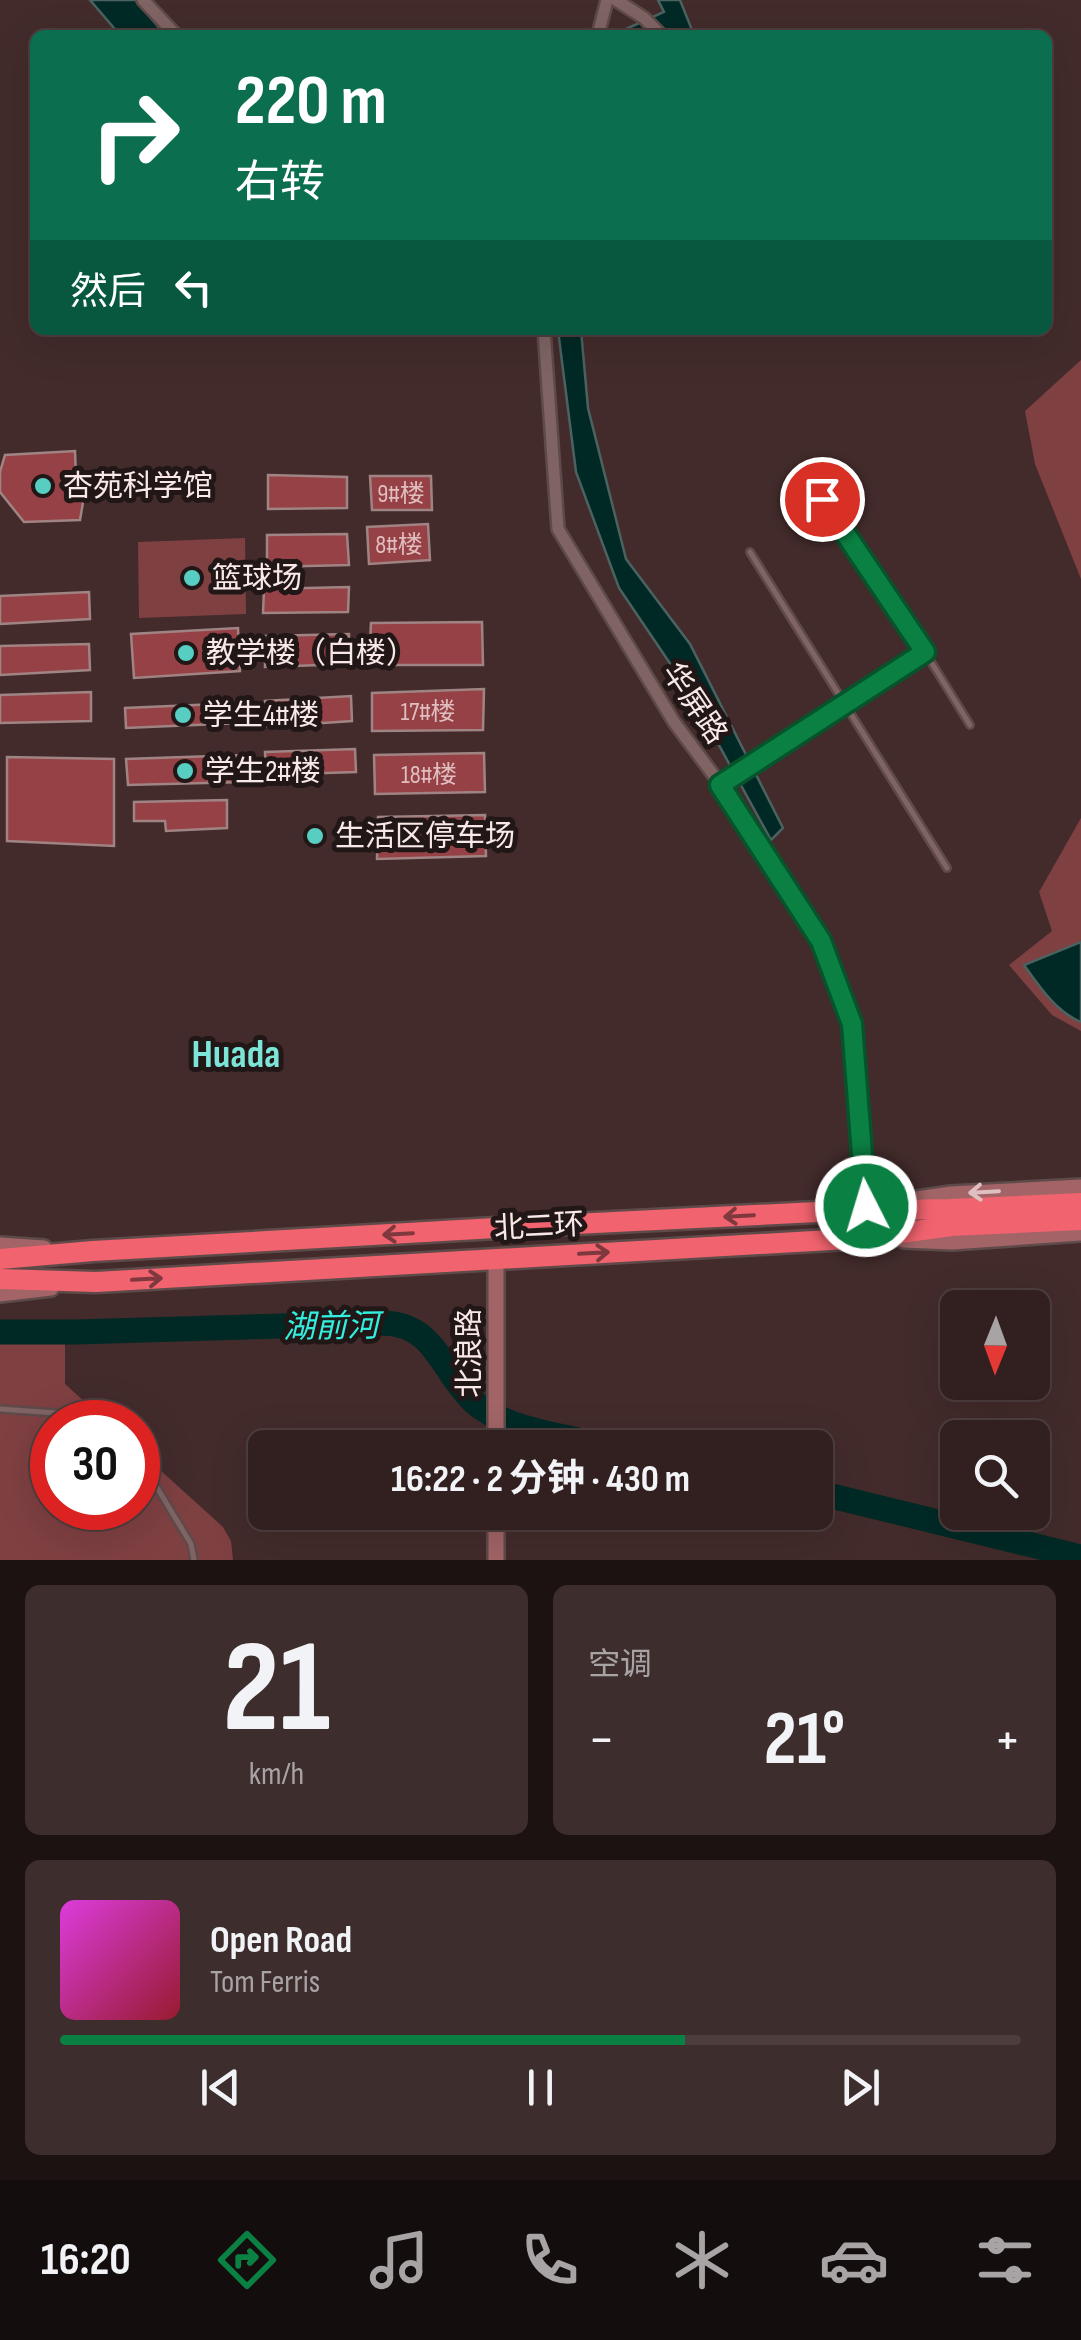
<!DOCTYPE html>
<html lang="zh">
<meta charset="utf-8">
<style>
:root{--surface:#322020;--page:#3d2d2d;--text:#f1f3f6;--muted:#a8a3a5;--line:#4d3e3e;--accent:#0b8043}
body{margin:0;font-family:"Sofia Sans Condensed","Noto Sans SC",sans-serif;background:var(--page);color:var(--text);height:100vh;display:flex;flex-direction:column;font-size:38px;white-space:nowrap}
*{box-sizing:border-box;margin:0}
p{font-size:32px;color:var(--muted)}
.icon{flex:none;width:55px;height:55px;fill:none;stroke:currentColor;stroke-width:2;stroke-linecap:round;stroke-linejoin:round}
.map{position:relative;height:1560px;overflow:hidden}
.side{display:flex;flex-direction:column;gap:25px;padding:25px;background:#1c1212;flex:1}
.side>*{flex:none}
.top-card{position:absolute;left:30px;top:30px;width:1022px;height:305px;border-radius:15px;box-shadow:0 10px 40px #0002,0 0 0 2px var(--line);background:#0b6e4f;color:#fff;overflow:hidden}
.needle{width:65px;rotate:181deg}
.tools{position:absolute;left:940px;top:1290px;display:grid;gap:20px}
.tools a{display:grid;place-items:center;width:110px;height:110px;border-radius:15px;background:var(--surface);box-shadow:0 10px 40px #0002,0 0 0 2px var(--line);font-size:50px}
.speed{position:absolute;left:30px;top:1400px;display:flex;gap:20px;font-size:50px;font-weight:700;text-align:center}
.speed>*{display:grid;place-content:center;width:130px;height:130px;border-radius:50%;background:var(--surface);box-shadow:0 10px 40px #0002,0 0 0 2px var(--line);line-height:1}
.speed .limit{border:15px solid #d22;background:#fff;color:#111}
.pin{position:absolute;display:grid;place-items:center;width:85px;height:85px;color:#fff;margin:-42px;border:5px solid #fff;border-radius:50%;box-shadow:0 2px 10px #0007}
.me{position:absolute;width:110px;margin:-55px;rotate:355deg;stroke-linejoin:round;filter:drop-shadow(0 0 8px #0008)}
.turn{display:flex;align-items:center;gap:35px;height:210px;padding:0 40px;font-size:45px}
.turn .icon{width:130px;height:130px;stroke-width:2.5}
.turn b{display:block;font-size:70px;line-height:85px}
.then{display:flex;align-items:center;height:95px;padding:0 40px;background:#0003;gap:20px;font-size:38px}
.big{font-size:75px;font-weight:700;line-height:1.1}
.side .widget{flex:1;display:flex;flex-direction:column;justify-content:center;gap:15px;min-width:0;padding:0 35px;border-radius:15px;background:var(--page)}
.side .dial{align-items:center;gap:0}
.dial b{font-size:130px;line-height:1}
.song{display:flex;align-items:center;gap:30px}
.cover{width:120px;height:120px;border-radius:15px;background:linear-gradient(135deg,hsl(300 70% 55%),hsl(350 70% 35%))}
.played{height:10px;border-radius:5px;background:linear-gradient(90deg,var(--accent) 65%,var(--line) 65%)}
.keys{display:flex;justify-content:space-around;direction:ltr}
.heat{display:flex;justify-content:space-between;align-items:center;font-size:55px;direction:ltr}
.side .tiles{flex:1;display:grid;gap:25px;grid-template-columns:1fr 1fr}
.widget:last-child{grid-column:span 2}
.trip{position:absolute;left:248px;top:1430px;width:585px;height:100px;border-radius:15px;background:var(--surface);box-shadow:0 10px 40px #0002,0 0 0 2px var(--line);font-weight:700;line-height:100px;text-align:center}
.tabs{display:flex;height:160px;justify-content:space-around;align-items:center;background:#140d0d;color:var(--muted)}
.tabs .icon{width:70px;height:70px}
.tabs .current{color:var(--accent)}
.tabs b{font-size:45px;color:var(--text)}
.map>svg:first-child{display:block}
.green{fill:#7f4042}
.water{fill:#002925;stroke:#4b6260;stroke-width:2.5}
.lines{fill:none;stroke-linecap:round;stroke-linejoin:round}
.river{stroke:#002925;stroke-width:25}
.building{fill:#954146;stroke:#a08383;stroke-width:2.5}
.lane-casing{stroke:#5f4a4a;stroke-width:10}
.street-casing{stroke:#5f4a4a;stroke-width:16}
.secondary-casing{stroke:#5f4a4a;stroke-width:20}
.highway-casing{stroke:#5f4a4a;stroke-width:25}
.lane{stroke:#806464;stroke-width:5}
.street{stroke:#806464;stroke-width:11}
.secondary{stroke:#a26467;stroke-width:15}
.highway{stroke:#f1636e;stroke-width:20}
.oneway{stroke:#dfc0c1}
.oneway2{stroke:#7f393e}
.route-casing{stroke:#07532c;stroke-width:25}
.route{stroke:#0b8043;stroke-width:18}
.poi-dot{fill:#57cec1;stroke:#221717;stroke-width:4}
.labels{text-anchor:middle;stroke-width:10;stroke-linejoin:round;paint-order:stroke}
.number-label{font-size:25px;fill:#e0bec0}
.poi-label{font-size:30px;fill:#f9e8e8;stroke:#221717;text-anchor:start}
.street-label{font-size:30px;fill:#f9e8e8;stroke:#221717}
.water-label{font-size:32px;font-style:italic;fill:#32efde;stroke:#221717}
.district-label{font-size:40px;font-weight:bold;fill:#7ce5d8;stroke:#221717}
</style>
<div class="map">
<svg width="1081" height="1560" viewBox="0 0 1081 1560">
<rect width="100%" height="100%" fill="#432b2b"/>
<g class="green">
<polygon points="1081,360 1081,579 1035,464 1025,411"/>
<polygon points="245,538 246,614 139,618 138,542"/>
<polygon points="1081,818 1081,1031 1052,1015 1009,965 1052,931 1039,892"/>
<polygon points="0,1341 65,1341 65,1384 107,1422 52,1422 52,1508 138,1508 138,1450 223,1527 231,1541 233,1560 0,1560"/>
</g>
<g class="water">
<polygon points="90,0 136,0 165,35 120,35"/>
<polygon points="658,0 680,0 694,35 624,35 626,29 664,12"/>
<polygon points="558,330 581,330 588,408 626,559 690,644 783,828 771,840 692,696 619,588 576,472"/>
<path d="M 1081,942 L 1081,1022 C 1056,1012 1039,986 1024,965 Z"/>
</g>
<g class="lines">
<g class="river">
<path d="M 0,1332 L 76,1332 L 383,1323 C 435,1324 441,1370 472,1400 C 503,1431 575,1438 617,1448"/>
<polyline points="815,1492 1081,1557"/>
</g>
</g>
<g class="building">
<polygon points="75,451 76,477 87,479 80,520 24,522 0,492 0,472 5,455"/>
<polygon points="268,475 347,477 347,508 268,509"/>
<polygon points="370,476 431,476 432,510 372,510"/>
<polygon points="428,524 430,560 369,564 367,527"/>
<polygon points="347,534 349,565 267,567 267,535"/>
<polygon points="349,587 348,612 263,613 264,589"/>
<polygon points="89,592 90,619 0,624 0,596"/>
<polygon points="482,622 483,665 369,665 371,623"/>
<polygon points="238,628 240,671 134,678 131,634"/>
<polygon points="349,634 349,664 265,667 265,636"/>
<polygon points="89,644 90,670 0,675 0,646"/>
<polygon points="484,689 483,730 372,731 372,693"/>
<polygon points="91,692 91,721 0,723 0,695"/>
<polygon points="351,696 352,721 265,727 265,701"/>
<polygon points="240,703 241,723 126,728 125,708"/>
<polygon points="355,749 356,772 266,775 265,752"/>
<polygon points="484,753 485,792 375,794 374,755"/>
<polygon points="243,755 244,782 128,785 126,759"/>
<polygon points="7,757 114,759 114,846 7,841"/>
<polygon points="227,800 227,828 166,831 165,821 134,821 134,802"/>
<polygon points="485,815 486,856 377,859 378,817"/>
</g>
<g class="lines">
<defs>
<g id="lane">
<polyline points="822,499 925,652 970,725"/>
<polyline points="750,552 947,868"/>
<polyline points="723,783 924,653"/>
<polyline points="0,1409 56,1413 73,1422"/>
<polyline points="138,1459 141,1461 191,1544 194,1560"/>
</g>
<g id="street">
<polyline points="143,0 176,35"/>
<polyline points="616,0 644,18 661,35"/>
<polyline points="598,35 607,0"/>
<polyline points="544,330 558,529 674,722 721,785 821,941 852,1023 867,1206"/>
</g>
<g id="secondary">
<polyline points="896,1202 951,1194 1081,1187"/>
<polyline points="904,1240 952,1242 1081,1233"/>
<polyline points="0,1245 44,1248"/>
<polyline points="0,1294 51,1288"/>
<polyline points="496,1448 496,1259"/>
<polyline points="496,1560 496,1512"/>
</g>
<g id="highway">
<polyline points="0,1259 93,1251 495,1228 837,1211 950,1209 1081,1203"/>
<polyline points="0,1279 96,1282 865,1238 951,1226 1081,1220"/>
</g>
</defs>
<use href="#lane" class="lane-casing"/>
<use href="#street" class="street-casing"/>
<use href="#secondary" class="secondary-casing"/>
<use href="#highway" class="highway-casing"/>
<use href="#lane" class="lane"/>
<use href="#street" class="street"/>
<use href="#secondary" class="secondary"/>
<use href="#highway" class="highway"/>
</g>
<defs><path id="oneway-shaft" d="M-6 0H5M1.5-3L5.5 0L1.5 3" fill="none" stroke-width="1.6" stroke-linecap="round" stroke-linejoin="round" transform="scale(2.5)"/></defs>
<use class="oneway" href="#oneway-shaft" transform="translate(984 1192) rotate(177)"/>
<g class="oneway2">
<use href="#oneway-shaft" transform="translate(739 1216) rotate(177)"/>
<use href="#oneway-shaft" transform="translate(398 1234) rotate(177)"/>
<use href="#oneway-shaft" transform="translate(594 1253) rotate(-3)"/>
<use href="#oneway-shaft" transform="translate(147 1279) rotate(-3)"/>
</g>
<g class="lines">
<defs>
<polyline id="route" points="822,499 925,652 720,785 821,941 852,1024 866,1206"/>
</defs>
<use href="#route" class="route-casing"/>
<use href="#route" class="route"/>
</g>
<g class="poi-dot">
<circle cx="43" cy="486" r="10"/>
<circle cx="192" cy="578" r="10"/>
<circle cx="186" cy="653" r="10"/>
<circle cx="183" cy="715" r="10"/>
<circle cx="185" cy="771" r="10"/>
<circle cx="315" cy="836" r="10"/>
</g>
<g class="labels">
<g class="number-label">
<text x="401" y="502">9#楼</text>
<text x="399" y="553">8#楼</text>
<text x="428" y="720">17#楼</text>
<text x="429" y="783">18#楼</text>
</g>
<g class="poi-label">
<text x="63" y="496">杏苑科学馆</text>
<text x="212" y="588">篮球场</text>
<text x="206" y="663">教学楼（白楼）</text>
<text x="203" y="725">学生4#楼</text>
<text x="205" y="781">学生2#楼</text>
<text x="335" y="846">生活区停车场</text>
</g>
<g class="street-label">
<text transform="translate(695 703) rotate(56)" y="10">华屏路</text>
<text transform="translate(539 1226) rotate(-3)" y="10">北二环</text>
<text transform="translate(469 1353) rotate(-90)" y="10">北浪路</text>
</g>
<g class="water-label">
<text transform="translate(331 1326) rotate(-1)" y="11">湖前河</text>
</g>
<g class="district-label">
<text x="236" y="1067">Huada</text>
</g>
</g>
</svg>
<div class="tools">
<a><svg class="needle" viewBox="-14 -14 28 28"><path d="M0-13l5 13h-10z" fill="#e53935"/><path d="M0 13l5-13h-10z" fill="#a8a3a5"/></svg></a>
<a><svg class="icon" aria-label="search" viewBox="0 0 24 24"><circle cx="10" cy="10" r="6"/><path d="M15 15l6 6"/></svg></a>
</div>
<div class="speed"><div class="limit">30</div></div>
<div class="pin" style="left:822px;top:499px;background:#d93025"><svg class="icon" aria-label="arrive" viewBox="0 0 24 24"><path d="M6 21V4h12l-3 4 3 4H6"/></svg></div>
<svg class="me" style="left:866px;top:1206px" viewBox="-20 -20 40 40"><circle r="17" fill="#0b8043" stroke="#fff" stroke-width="3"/><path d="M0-11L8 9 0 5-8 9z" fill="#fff"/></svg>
<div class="trip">16:22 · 2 分钟 · 430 m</div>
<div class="top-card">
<div class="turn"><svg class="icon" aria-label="right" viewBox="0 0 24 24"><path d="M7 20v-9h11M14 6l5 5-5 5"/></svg><div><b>220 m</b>右转</div></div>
<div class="then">然后<svg class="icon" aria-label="left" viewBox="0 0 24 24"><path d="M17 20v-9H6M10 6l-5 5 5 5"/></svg></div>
</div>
</div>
<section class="side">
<div class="tiles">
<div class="widget dial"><b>21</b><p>km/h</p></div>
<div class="widget"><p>空调</p>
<div class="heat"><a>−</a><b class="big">21°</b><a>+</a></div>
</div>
<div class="widget">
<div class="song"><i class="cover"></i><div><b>Open Road</b><p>Tom Ferris</p></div></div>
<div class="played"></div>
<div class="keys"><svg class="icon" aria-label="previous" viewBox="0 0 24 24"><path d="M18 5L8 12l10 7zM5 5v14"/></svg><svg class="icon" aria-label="pause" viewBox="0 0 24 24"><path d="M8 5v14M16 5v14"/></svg><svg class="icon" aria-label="next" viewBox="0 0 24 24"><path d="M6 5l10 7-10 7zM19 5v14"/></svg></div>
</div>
</div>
</section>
<nav class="tabs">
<b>16:20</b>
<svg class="icon current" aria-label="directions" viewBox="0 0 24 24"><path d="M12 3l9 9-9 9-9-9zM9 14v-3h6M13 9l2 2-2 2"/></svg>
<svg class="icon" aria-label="music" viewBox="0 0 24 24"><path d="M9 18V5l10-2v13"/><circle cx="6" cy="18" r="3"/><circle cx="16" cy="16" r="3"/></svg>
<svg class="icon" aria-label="phone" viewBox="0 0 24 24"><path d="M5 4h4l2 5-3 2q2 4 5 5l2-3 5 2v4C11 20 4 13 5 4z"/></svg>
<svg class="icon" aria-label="climate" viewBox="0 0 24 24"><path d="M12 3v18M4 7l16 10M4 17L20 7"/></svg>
<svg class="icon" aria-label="car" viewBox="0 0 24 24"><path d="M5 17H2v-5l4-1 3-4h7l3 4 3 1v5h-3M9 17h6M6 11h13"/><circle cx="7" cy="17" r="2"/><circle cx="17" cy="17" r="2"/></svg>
<svg class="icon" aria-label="filters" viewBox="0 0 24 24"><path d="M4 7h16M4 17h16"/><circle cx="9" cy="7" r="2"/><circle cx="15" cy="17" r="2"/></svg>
</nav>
